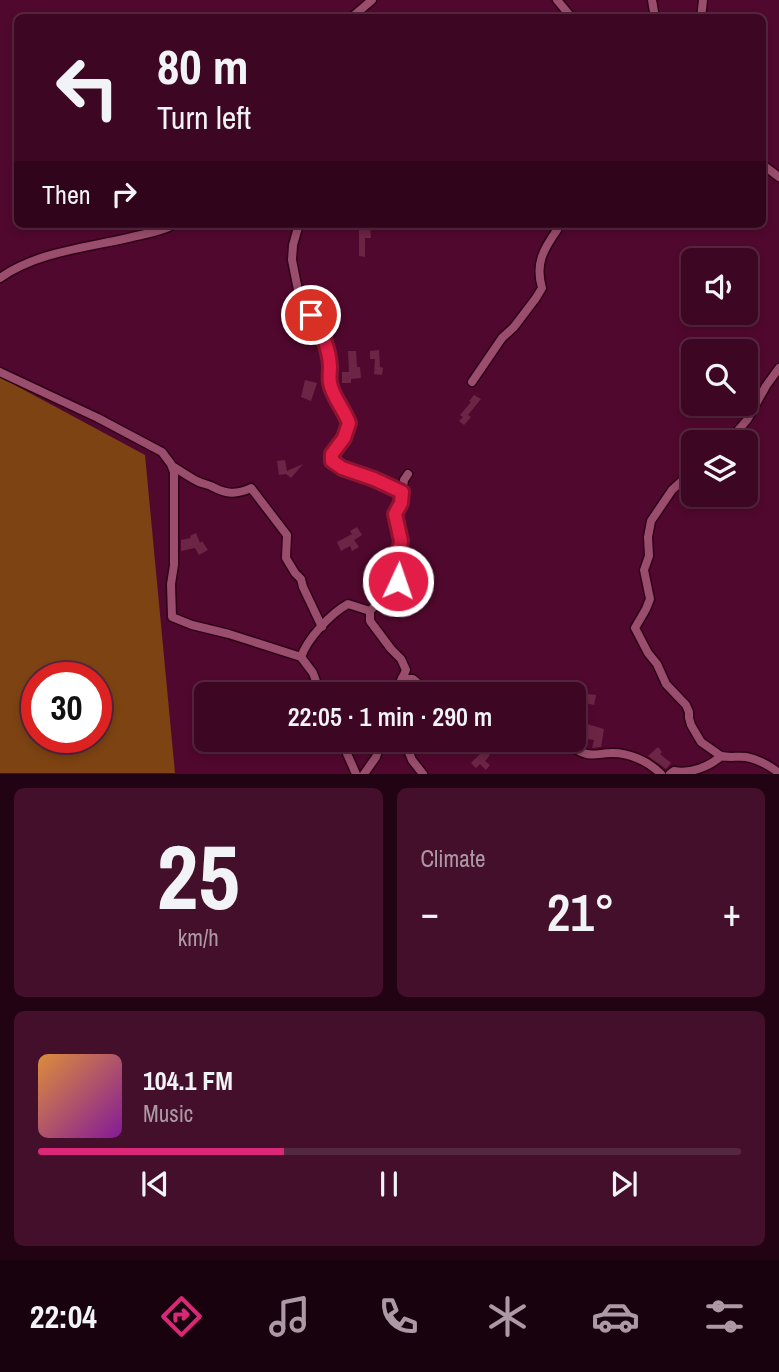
<!DOCTYPE html>
<meta charset="utf-8">
<style>
:root{--surface:#3d0622;--page:#440f2a;--text:#f1f3f6;--muted:#ad99a5;--line:#562740;--accent:#db2777}
body{margin:0;font-family:"Archivo Narrow",sans-serif;background:var(--page);color:var(--text);height:100vh;display:flex;flex-direction:column;font-size:26px;white-space:nowrap}
*{box-sizing:border-box;margin:0}
p{font-size:23px;color:var(--muted)}
.icon{flex:none;width:38px;height:38px;fill:none;stroke:currentColor;stroke-width:2;stroke-linecap:round;stroke-linejoin:round}
.map{position:relative;height:774px;overflow:hidden}
.sheet{display:flex;flex-direction:column;gap:14px;padding:14px;background:#220313;flex:1}
.sheet>*{flex:none}
.hud{position:absolute;left:14px;top:14px;width:752px;height:214px;border-radius:10px;box-shadow:0 4px 10px #0003,0 0 0 2px var(--line);background:#3d0622;color:var(--text);overflow:hidden}
.tools{position:absolute;left:681px;top:248px;display:grid;gap:14px}
.tools a{display:grid;place-items:center;width:77px;height:77px;border-radius:10px;background:var(--surface);box-shadow:0 4px 10px #0003,0 0 0 2px var(--line);font-size:35px}
.speed{position:absolute;left:21px;top:662px;display:flex;gap:14px;font-size:35px;font-weight:700;text-align:center}
.speed>*{display:grid;place-content:center;width:91px;height:91px;border-radius:50%;background:var(--surface);box-shadow:0 4px 10px #0003,0 0 0 2px var(--line);line-height:1}
.speed .limit{border:10px solid #d22;background:#fff;color:#111}
.pin{position:absolute;display:grid;place-items:center;width:60px;height:60px;color:#fff;margin:-30px;border:4px solid #fff;border-radius:50%;box-shadow:0 2px 7px #0007}
.me{position:absolute;width:77px;margin:-38px;rotate:3deg;stroke-linejoin:round;filter:drop-shadow(0 0 5px #0008)}
.turn{display:flex;align-items:center;gap:24px;height:147px;padding:0 28px;font-size:32px}
.turn .icon{width:91px;height:91px;stroke-width:2.5}
.turn b{display:block;font-size:49px;line-height:60px}
.then{display:flex;align-items:center;height:66px;padding:0 28px;background:#0003;gap:14px;font-size:26px}
.big{font-size:52px;font-weight:600;line-height:1.1}
.sheet .widget{flex:1;display:flex;flex-direction:column;justify-content:center;gap:10px;min-width:0;padding:0 24px;border-radius:10px;background:var(--page)}
.sheet .dial{align-items:center;gap:0}
.dial b{font-size:91px;line-height:1}
.song{display:flex;align-items:center;gap:21px}
.cover{width:84px;height:84px;border-radius:10px;background:linear-gradient(135deg,hsl(30 70% 55%),hsl(290 70% 35%))}
.played{height:7px;border-radius:4px;background:linear-gradient(90deg,var(--accent) 35%,var(--line) 35%)}
.keys{display:flex;justify-content:space-around;direction:ltr}
.heat{display:flex;justify-content:space-between;align-items:center;font-size:38px;direction:ltr}
.sheet .tiles{flex:1;display:grid;gap:14px;grid-template-columns:1fr 1fr}
.widget:last-child{grid-column:span 2}
.trip{position:absolute;left:194px;top:682px;width:392px;height:70px;border-radius:10px;background:var(--surface);box-shadow:0 4px 10px #0003,0 0 0 2px var(--line);font-weight:600;line-height:70px;text-align:center}
.menu{display:flex;height:112px;justify-content:space-around;align-items:center;background:#18020e;color:var(--muted)}
.menu .icon{width:49px;height:49px}
.menu .on{color:var(--accent)}
.menu b{font-size:32px;color:var(--text)}
.map>svg:first-child{display:block}
.forest{fill:#7d4312;fill-rule:evenodd}
.building{fill:#6d2546}
.lines{fill:none;stroke-linecap:round;stroke-linejoin:round}
.street-casing{stroke:#2e0016;stroke-width:11}
.street{stroke:#9a4d6d;stroke-width:8}
.route-casing{stroke:#92132f;stroke-width:18}
.route{stroke:#e11d48;stroke-width:12}
</style>
<div class="map">
<svg width="779" height="774" viewBox="0 0 779 774">
<rect width="100%" height="100%" fill="#51082e"/>
<path class="forest" d="M 0,377 L 145,455 L 175,773 L 0,773 ZM 37,677 L 96,677 L 96,737 L 37,737 Z"/>
<g class="building">
<polygon points="370,226 371,238 365,238 365,257 359,256 359,228"/>
<polygon points="379,350 380,367 383,368 382,375 374,374 375,359 370,359 370,351"/>
<polygon points="348,351 356,351 357,367 360,367 361,378 351,379 351,383 342,383 342,372 349,372"/>
<polygon points="305,380 317,383 311,401 301,397"/>
<polygon points="474,395 481,399 468,415 471,417 464,425 459,421 463,417 460,415 471,402 469,401"/>
<polygon points="285,460 287,471 303,464 291,478 286,474 279,475 277,461"/>
<polygon points="357,527 362,535 354,540 359,547 352,551 350,546 341,551 337,542 352,534 350,531"/>
<polygon points="196,533 200,543 202,541 208,550 199,555 195,548 181,551 181,540 191,538 190,536"/>
<polygon points="588,694 596,695 594,705 581,702 582,722 575,721 577,702 574,701 574,699 588,698"/>
<polygon points="583,723 604,729 601,747 592,748 594,740 580,738"/>
<polygon points="658,747 662,752 660,754 671,763 666,769 648,756"/>
<polygon points="484,750 490,755 485,761 490,765 486,770 480,764 476,768 471,763"/>
</g>
<g class="lines">
<defs>
<g id="street">
<polyline points="557,0 572,18"/>
<polyline points="652,0 655,18"/>
<polyline points="351,18 372,0"/>
<polyline points="701,18 703,0"/>
<polyline points="763,165 779,177"/>
<polyline points="299,224 293,245 292,260 298,290 311,315 321,330 330,364 330,382 334,396 344,410 349,423 344,438 332,454 332,461 342,468 374,479 402,492"/>
<path d="M 0,278 C 37,252 85,248 128,238 C 144,234 161,232 175,224"/>
<polyline points="0,372 98,418 162,452 171,464 174,472 174,565 171,584 172,617 192,625 229,634 301,657 313,673 321,695"/>
<path d="M 472,382 L 502,338 L 514,327 L 536,298 L 542,288 C 535,264 543,250 557,230 L 553,224"/>
<polyline points="727,443 747,420 766,386 779,368"/>
<path d="M 172,466 C 181,471 189,477 197,481 C 202,484 208,484 213,487 C 226,494 236,495 251,488 L 287,535 L 286,558 L 295,573 L 301,579 L 303,587 L 322,627"/>
<polyline points="693,477 683,480 672,490 651,521 648,537 649,556 644,570 650,599 646,609 635,628 648,653 657,664 666,684 686,705 689,712 689,718 691,725 701,742 721,756"/>
<polyline points="370,611 370,621 391,649 401,659 406,670 402,679 413,679 432,695"/>
<path d="M 301,657 C 308,638 330,614 348,604 L 370,611 L 398,581 L 402,573 L 404,558 L 399,551 L 401,541 L 395,514 L 401,503 L 404,480 L 408,474"/>
<polyline points="395,695 402,678"/>
<polyline points="341,740 356,774"/>
<polyline points="404,740 412,760 423,774"/>
<path d="M 563,740 C 570,746 578,752 587,754 C 595,756 602,753 610,753 C 628,752 648,761 661,774"/>
<polyline points="364,774 376,757 382,740"/>
<path d="M 670,774 L 674,771 C 690,774 709,767 721,756 C 730,758 737,756 746,757 C 757,759 770,766 779,773"/>
</g>
</defs>
<use href="#street" class="street-casing"/>
<use href="#street" class="street"/>
</g>
<g class="lines">
<defs>
<path id="route" d="M 311,315 C 321,330 329,348 330,366 C 330,372 329,378 330,383 C 333,398 344,409 349,423 L 344,438 L 332,454 L 332,461 L 342,468 L 374,479 L 402,492 L 401,503 L 395,514 L 401,541 L 399,551 L 404,558 L 402,573 L 398,581"/>
</defs>
<use href="#route" class="route-casing"/>
<use href="#route" class="route"/>
</g>
</svg>
<div class="tools">
<a><svg class="icon" aria-label="sound" viewBox="0 0 24 24"><path d="M4 9h4l5-4v14l-5-4H4zM17 9q2 3 0 6"/></svg></a>
<a><svg class="icon" aria-label="search" viewBox="0 0 24 24"><circle cx="10" cy="10" r="6"/><path d="M15 15l6 6"/></svg></a>
<a><svg class="icon" aria-label="layers" viewBox="0 0 24 24"><path d="M12 4l9 5-9 5-9-5zM3 14l9 5 9-5"/></svg></a>
</div>
<div class="speed"><div class="limit">30</div></div>
<div class="pin" style="left:311px;top:315px;background:#d93025"><svg class="icon" aria-label="arrive" viewBox="0 0 24 24"><path d="M6 21V4h12l-3 4 3 4H6"/></svg></div>
<svg class="me" style="left:398px;top:581px" viewBox="-20 -20 40 40"><circle r="17" fill="#e11d48" stroke="#fff" stroke-width="3"/><path d="M0-11L8 9 0 5-8 9z" fill="#fff"/></svg>
<div class="trip">22:05 · 1 min · 290 m</div>
<div class="hud">
<div class="turn"><svg class="icon" aria-label="left" viewBox="0 0 24 24"><path d="M17 20v-9H6M10 6l-5 5 5 5"/></svg><div><b>80 m</b>Turn left</div></div>
<div class="then">Then<svg class="icon" aria-label="right" viewBox="0 0 24 24"><path d="M7 20v-9h11M14 6l5 5-5 5"/></svg></div>
</div>
</div>
<section class="sheet">
<div class="tiles">
<div class="widget dial"><b>25</b><p>km/h</p></div>
<div class="widget"><p>Climate</p>
<div class="heat"><a>−</a><b class="big">21°</b><a>+</a></div>
</div>
<div class="widget">
<div class="song"><i class="cover"></i><div><b>104.1 FM</b><p>Music</p></div></div>
<div class="played"></div>
<div class="keys"><svg class="icon" aria-label="previous" viewBox="0 0 24 24"><path d="M18 5L8 12l10 7zM5 5v14"/></svg><svg class="icon" aria-label="pause" viewBox="0 0 24 24"><path d="M8 5v14M16 5v14"/></svg><svg class="icon" aria-label="next" viewBox="0 0 24 24"><path d="M6 5l10 7-10 7zM19 5v14"/></svg></div>
</div>
</div>
</section>
<nav class="menu">
<b>22:04</b>
<svg class="icon on" aria-label="directions" viewBox="0 0 24 24"><path d="M12 3l9 9-9 9-9-9zM9 14v-3h6M13 9l2 2-2 2"/></svg>
<svg class="icon" aria-label="music" viewBox="0 0 24 24"><path d="M9 18V5l10-2v13"/><circle cx="6" cy="18" r="3"/><circle cx="16" cy="16" r="3"/></svg>
<svg class="icon" aria-label="phone" viewBox="0 0 24 24"><path d="M5 4h4l2 5-3 2q2 4 5 5l2-3 5 2v4C11 20 4 13 5 4z"/></svg>
<svg class="icon" aria-label="climate" viewBox="0 0 24 24"><path d="M12 3v18M4 7l16 10M4 17L20 7"/></svg>
<svg class="icon" aria-label="car" viewBox="0 0 24 24"><path d="M5 17H2v-5l4-1 3-4h7l3 4 3 1v5h-3M9 17h6M6 11h13"/><circle cx="7" cy="17" r="2"/><circle cx="17" cy="17" r="2"/></svg>
<svg class="icon" aria-label="filters" viewBox="0 0 24 24"><path d="M4 7h16M4 17h16"/><circle cx="9" cy="7" r="2"/><circle cx="15" cy="17" r="2"/></svg>
</nav>
